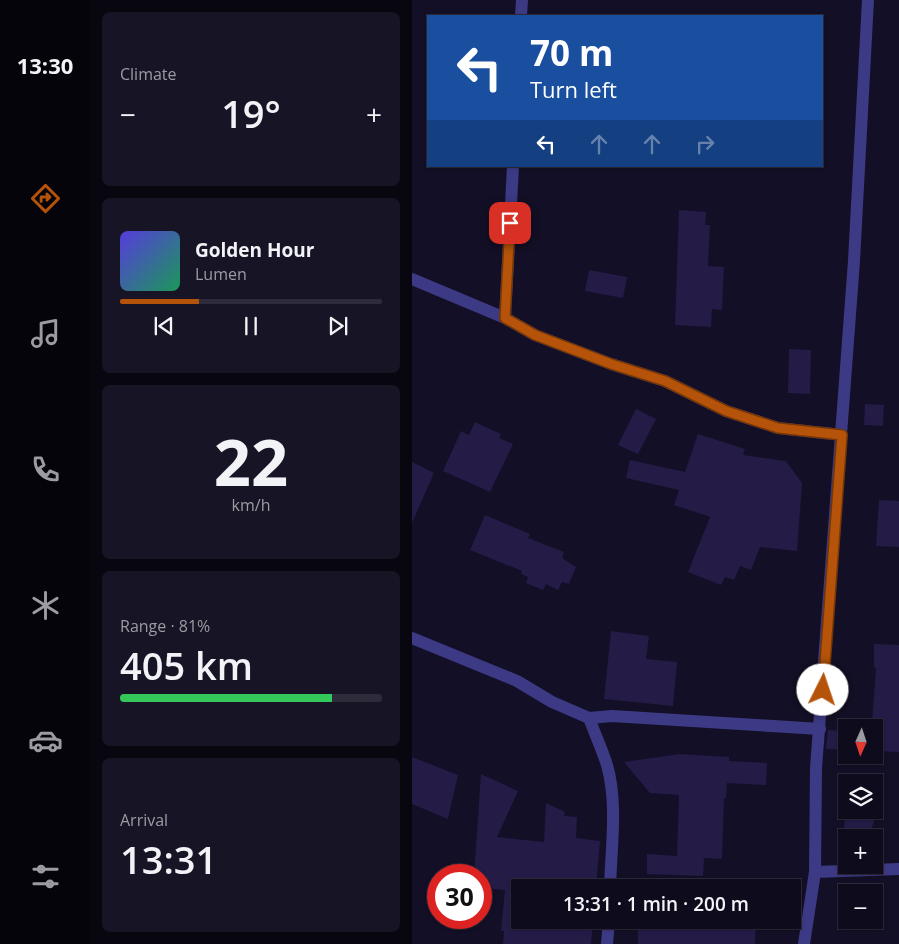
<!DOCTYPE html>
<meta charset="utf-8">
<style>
:root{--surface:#0e0b1c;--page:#171425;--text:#f1f3f6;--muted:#9b9ba3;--line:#2e2b3b;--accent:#b45309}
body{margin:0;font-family:"Open Sans",sans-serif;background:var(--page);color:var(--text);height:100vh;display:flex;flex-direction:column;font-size:19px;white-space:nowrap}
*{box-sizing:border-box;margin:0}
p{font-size:16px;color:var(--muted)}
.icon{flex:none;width:28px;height:28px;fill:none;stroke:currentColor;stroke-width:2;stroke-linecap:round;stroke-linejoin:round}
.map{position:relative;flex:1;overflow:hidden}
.panel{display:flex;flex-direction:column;gap:12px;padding:12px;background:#08060f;width:322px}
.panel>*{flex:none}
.hud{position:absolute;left:15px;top:15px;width:396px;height:152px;border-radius:0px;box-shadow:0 1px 4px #0004,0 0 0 1px var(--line);background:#1a4fa0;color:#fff;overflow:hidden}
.needle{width:32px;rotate:183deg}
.fabs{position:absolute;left:426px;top:719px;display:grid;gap:10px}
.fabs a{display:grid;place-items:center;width:45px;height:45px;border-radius:0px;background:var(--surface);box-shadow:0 1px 4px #0004,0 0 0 1px var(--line);font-size:25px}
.speed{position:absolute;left:15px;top:864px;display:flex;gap:10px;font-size:25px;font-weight:700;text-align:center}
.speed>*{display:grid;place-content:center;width:65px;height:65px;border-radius:50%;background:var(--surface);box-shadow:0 1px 4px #0004,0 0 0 1px var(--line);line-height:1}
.speed .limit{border:8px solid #d22;background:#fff;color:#111}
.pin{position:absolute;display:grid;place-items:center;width:42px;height:42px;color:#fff;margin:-21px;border-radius:10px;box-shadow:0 2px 8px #0006}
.me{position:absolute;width:55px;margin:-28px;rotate:4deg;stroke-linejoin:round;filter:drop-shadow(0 0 4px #0008)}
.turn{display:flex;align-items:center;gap:18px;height:105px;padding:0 20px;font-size:22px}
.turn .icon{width:65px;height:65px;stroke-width:2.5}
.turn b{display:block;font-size:35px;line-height:42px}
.lanes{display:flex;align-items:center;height:48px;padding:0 20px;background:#0003;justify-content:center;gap:25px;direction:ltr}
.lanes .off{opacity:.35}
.big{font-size:38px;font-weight:600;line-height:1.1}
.panel .card{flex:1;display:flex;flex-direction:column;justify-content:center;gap:8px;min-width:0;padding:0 18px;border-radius:8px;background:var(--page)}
.panel .dial{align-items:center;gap:0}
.dial b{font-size:65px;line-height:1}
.song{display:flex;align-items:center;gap:15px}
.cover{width:60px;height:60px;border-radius:8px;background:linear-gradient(135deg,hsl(250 70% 55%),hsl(150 70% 35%))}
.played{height:5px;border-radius:2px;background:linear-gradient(90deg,var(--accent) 30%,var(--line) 30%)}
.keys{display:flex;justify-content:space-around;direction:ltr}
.heat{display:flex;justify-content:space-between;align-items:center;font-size:28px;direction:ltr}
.charge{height:8px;border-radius:4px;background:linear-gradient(90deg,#34c759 81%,var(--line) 0)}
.trip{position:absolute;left:99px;top:879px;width:290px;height:50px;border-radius:0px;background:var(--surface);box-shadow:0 1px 4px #0004,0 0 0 1px var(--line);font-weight:600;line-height:50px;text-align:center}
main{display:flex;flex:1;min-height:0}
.dock{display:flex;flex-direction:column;width:90px;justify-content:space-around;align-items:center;background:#06040b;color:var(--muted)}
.dock .icon{width:35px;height:35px}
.dock .active{color:var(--accent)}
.dock b{font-size:22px;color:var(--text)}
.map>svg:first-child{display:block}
.building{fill:#241b47}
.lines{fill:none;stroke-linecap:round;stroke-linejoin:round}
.minor{stroke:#3d3a85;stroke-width:12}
.route-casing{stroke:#753606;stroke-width:12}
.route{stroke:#b45309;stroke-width:9}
</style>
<main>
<nav class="dock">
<b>13:30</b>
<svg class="icon active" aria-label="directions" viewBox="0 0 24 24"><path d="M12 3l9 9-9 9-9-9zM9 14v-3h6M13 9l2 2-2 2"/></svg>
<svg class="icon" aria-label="music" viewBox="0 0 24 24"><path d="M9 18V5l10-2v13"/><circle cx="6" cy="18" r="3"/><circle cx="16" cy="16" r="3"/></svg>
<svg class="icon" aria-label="phone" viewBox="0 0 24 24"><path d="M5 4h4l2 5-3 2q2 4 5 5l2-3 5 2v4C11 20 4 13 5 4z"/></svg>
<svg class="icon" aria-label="climate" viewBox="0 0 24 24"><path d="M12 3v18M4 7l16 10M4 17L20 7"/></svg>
<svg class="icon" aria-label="car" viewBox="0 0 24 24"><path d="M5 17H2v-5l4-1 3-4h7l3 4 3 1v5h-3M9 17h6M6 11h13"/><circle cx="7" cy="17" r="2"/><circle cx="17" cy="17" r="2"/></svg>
<svg class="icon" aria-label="filters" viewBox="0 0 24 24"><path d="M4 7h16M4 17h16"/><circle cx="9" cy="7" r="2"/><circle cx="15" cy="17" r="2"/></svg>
</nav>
<section class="panel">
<div class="card"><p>Climate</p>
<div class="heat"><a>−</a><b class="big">19°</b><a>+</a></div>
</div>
<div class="card">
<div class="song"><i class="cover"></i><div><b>Golden Hour</b><p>Lumen</p></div></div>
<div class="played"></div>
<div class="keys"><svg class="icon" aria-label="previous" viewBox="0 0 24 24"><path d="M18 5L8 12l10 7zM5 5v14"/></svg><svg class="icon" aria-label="pause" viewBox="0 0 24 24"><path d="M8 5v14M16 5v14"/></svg><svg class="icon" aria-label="next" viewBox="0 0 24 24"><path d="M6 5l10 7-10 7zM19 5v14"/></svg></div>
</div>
<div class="card dial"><b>22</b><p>km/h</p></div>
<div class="card"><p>Range · 81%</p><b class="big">405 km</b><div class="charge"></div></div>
<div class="card"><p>Arrival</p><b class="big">13:31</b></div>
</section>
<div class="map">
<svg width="487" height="944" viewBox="0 0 487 944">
<rect width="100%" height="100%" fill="#130f26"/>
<g class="building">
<polygon points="267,210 294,212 293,225 298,225 296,266 312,267 310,310 300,309 299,327 263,325"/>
<polygon points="177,270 215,277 211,298 173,291"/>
<polygon points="377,349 399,350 398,394 376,393"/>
<polygon points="453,404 472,405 471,426 452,425"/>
<polygon points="224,409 244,419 226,454 206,445"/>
<polygon points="63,422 89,434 87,438 101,444 78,492 31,471 49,431 57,435"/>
<polygon points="286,434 333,449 331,455 374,461 390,483 385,551 348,547 339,570 328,566 322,580 313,577 309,585 276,572 298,517 262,505 267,490 214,478 218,460 273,472"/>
<polygon points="0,462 22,473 0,523"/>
<polygon points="467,500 487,501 487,547 464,546"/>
<polygon points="73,515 118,534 116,538 152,552 150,558 164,567 157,584 150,582 146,590 134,584 131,590 114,583 116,577 109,574 110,571 58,550"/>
<polygon points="199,631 237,636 234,659 265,662 261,706 192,699"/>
<polygon points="462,644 487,645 487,752 462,751 462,728 442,728 442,721 460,722 464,668 462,667"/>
<polygon points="416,730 435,731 435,750 414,749"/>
<polygon points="268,754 317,757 317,761 355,763 354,785 315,783 314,798 312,798 310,859 292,858 291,876 235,874 235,854 265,856 267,795 238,793 212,762"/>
<polygon points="0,757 46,775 36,819 0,804"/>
<polygon points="69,774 106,791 85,837 132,842 134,803 153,812 152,816 165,817 164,838 188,841 184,888 108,888 108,920 181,920 179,944 91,944 92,931 89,931 93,890 69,888 69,875 62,875"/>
<polygon points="435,796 435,810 462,810 462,806 467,808 456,838 431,838"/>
<polygon points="226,920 344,920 343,944 226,944"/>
</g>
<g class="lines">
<g class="minor">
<polyline points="109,16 110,0"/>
<polyline points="0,279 93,318 123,335 199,364 253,381 314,411 366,428 430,435"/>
<polyline points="93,318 101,166"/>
<polyline points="0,638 105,681 140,702 177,718 200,716 408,729"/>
<path d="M 177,718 C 183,734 190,749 195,765 C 206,804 199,848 198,888"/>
<polyline points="403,872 487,869"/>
<polyline points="195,944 197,920"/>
<polyline points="392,944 403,872 404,768 442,261 456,0"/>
</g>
</g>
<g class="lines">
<defs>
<polyline id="route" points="98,223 93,318 123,335 199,364 253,381 314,411 366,428 430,435 411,690"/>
</defs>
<use href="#route" class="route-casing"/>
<use href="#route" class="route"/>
</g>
</svg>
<div class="fabs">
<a><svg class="needle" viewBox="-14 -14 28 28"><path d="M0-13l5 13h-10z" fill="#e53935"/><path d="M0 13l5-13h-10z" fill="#9b9ba3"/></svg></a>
<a><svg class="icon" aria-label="layers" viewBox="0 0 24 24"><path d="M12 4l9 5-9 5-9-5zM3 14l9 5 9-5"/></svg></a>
<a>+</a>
<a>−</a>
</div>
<div class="speed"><div class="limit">30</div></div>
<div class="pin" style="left:98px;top:223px;background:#d93025"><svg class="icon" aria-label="arrive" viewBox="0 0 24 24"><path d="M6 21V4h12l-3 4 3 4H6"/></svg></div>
<svg class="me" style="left:411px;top:690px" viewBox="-20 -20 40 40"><circle r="19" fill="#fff"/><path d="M0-13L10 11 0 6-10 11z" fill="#b45309"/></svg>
<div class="trip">13:31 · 1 min · 200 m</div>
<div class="hud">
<div class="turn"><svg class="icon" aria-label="left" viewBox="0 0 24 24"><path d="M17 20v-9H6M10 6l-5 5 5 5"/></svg><div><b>70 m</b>Turn left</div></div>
<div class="lanes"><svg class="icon" aria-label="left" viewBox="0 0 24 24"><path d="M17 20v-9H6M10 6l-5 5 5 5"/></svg><svg class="icon off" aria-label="ahead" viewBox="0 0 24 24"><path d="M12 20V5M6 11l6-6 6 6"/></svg><svg class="icon off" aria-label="ahead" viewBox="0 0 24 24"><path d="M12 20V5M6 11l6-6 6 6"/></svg><svg class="icon off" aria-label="right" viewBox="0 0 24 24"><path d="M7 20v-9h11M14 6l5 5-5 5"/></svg></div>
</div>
</div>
</main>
